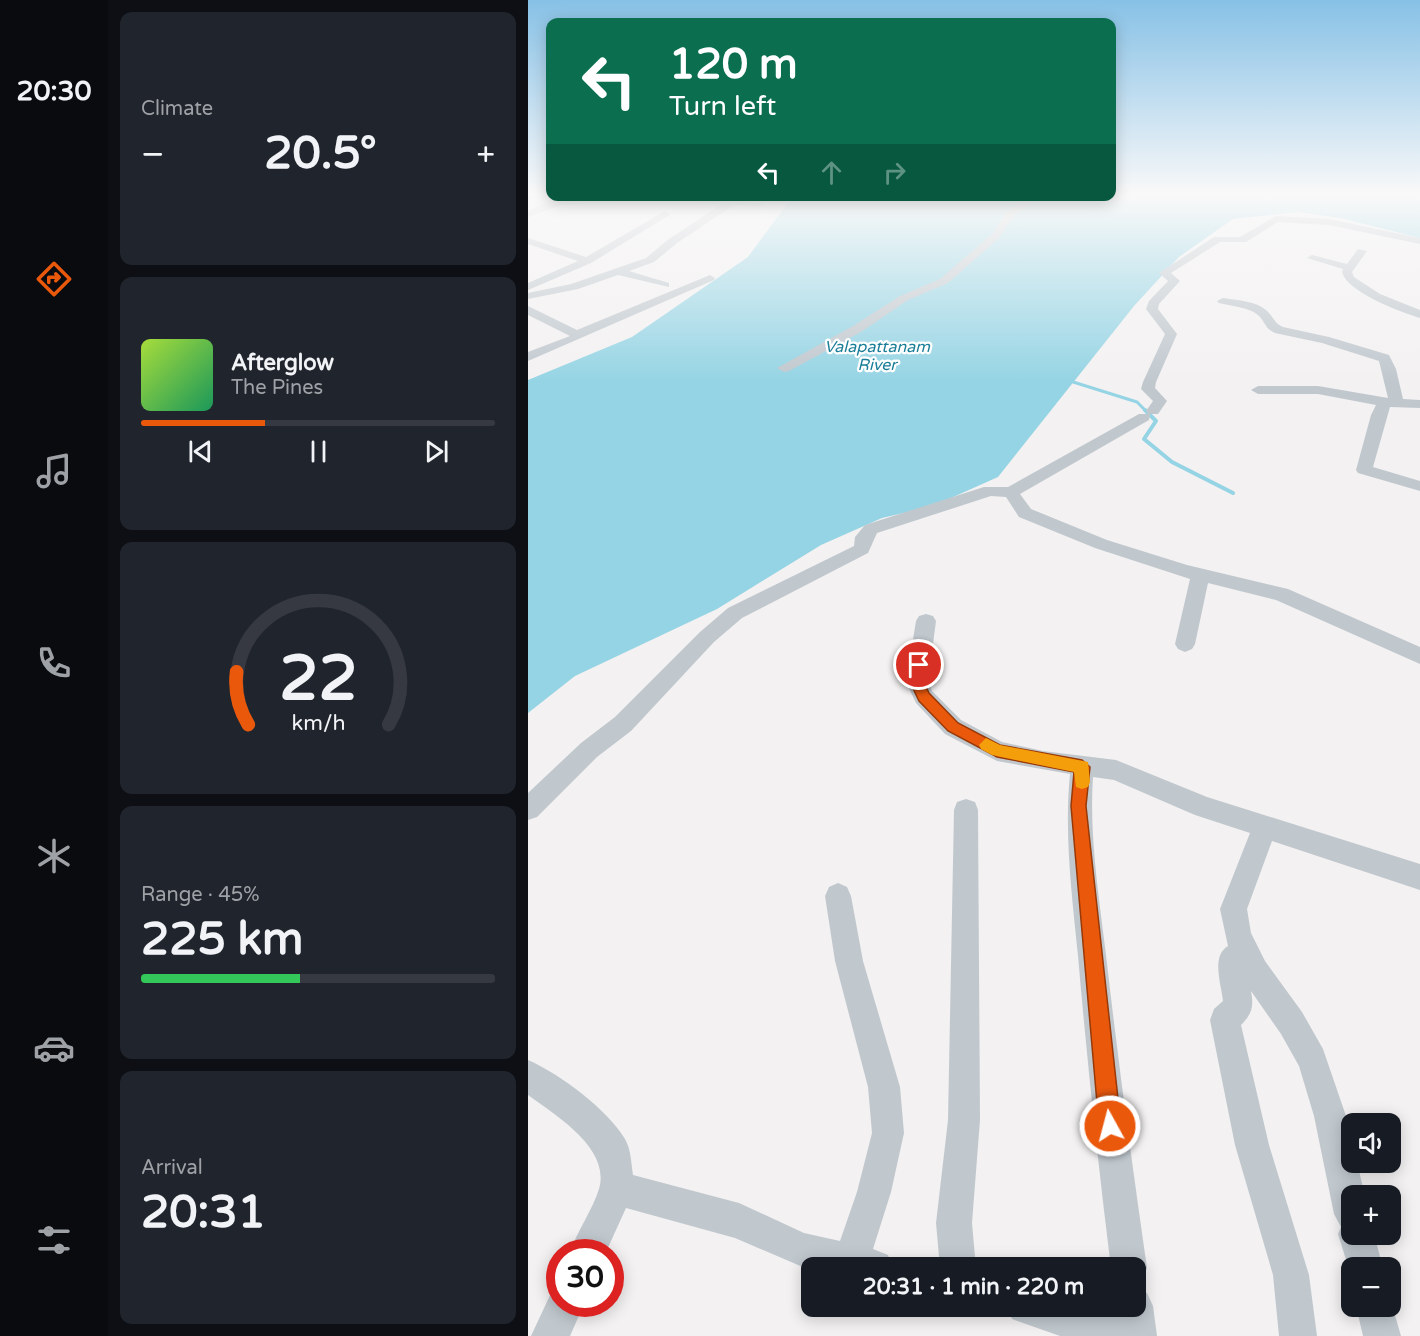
<!DOCTYPE html>
<meta charset="utf-8">
<style>
:root{--surface:#171b24;--page:#20242c;--text:#f1f3f6;--muted:#9ea1a6;--line:#363941;--accent:#ea580c}
body{margin:0;font-family:"Varela Round",sans-serif;background:var(--page);color:var(--text);height:100vh;display:flex;flex-direction:column;font-size:22px;white-space:nowrap}
*{box-sizing:border-box;margin:0}
p{font-size:20px;color:var(--muted)}
.icon{flex:none;width:33px;height:33px;fill:none;stroke:currentColor;stroke-width:2;stroke-linecap:round;stroke-linejoin:round}
.map{position:relative;flex:1;overflow:hidden}
.details{display:flex;flex-direction:column;gap:12px;padding:12px;background:#0d0f14;width:420px}
.details>*{flex:none}
.banner{position:absolute;left:18px;top:18px;width:570px;height:183px;border-radius:12px;box-shadow:0 3px 15px #0003;background:#0b6e4f;color:#fff;overflow:hidden}
.controls{position:absolute;left:813px;top:1113px;display:grid;gap:12px}
.controls a{display:grid;place-items:center;width:60px;height:60px;border-radius:12px;background:var(--surface);box-shadow:0 3px 15px #0003;font-size:30px}
.speed{position:absolute;left:18px;top:1239px;display:flex;gap:12px;font-size:30px;font-weight:700;text-align:center}
.speed>*{display:grid;place-content:center;width:78px;height:78px;border-radius:50%;background:var(--surface);box-shadow:0 3px 15px #0003;line-height:1}
.speed .limit{border:9px solid #d22;background:#fff;color:#111}
.pin{position:absolute;display:grid;place-items:center;width:51px;height:51px;color:#fff;margin:-26px;border:3px solid #fff;border-radius:50%;box-shadow:0 2px 6px #0007}
.me{position:absolute;width:66px;margin:-33px;rotate:353deg;stroke-linejoin:round;filter:drop-shadow(0 0 4px #0008)}
.turn{display:flex;align-items:center;gap:21px;height:126px;padding:0 24px;font-size:27px}
.turn .icon{width:78px;height:78px;stroke-width:2.5}
.turn b{display:block;font-size:42px;line-height:51px}
.lanes{display:flex;align-items:center;height:57px;padding:0 24px;background:#0003;justify-content:center;gap:30px;direction:ltr}
.lanes .off{opacity:.35}
.big{font-size:45px;font-weight:800;line-height:1.1}
.details .widget{flex:1;display:flex;flex-direction:column;justify-content:center;gap:9px;min-width:0;padding:0 21px;border-radius:12px;background:var(--page)}
.details .dial{align-items:center;gap:0}
.dial svg{height:156px;overflow:visible;fill:none;stroke:var(--line);stroke-width:7;stroke-linecap:round;text-anchor:middle}
.dial text{fill:var(--text);stroke:none}
.song{display:flex;align-items:center;gap:18px}
.cover{width:72px;height:72px;border-radius:9px;background:linear-gradient(135deg,hsl(80 70% 55%),hsl(150 70% 35%))}
.played{height:6px;border-radius:3px;background:linear-gradient(90deg,var(--accent) 35%,var(--line) 35%)}
.keys{display:flex;justify-content:space-around;direction:ltr}
.heat{display:flex;justify-content:space-between;align-items:center;font-size:33px;direction:ltr}
.charge{height:9px;border-radius:4px;background:linear-gradient(90deg,#34c759 45%,var(--line) 0)}
.trip{position:absolute;left:273px;top:1257px;width:345px;height:60px;border-radius:12px;background:var(--surface);box-shadow:0 3px 15px #0003;font-weight:800;line-height:60px;text-align:center}
main{display:flex;flex:1;min-height:0}
.tabs{display:flex;flex-direction:column;width:108px;justify-content:space-around;align-items:center;background:#090b0e;color:var(--muted)}
.tabs .icon{width:42px;height:42px}
.tabs .selected{color:var(--accent)}
.tabs b{font-size:27px;color:var(--text)}
.map>svg:first-child{display:block}
.water{fill:#95d4e4}
.lines{fill:none;stroke-linecap:round;stroke-linejoin:round}
.stream-far1{stroke:#95d4e4;stroke-width:3}
.stream{stroke:#95d4e4;stroke-width:4}
.minor{fill:#c0c8ce;fill-rule:evenodd}
.route{fill:#ea580c;stroke:#983908;stroke-width:1.5}
.slow{fill:#f59e0b}
.labels{text-anchor:middle;stroke-width:4.5;stroke-linejoin:round;paint-order:stroke}
.far-water-label{font-size:16px;font-style:italic;fill:#1a7e98;stroke:#fff}
</style>
<main>
<nav class="tabs">
<b>20:30</b>
<svg class="icon selected" aria-label="directions" viewBox="0 0 24 24"><path d="M12 3l9 9-9 9-9-9zM9 14v-3h6M13 9l2 2-2 2"/></svg>
<svg class="icon" aria-label="music" viewBox="0 0 24 24"><path d="M9 18V5l10-2v13"/><circle cx="6" cy="18" r="3"/><circle cx="16" cy="16" r="3"/></svg>
<svg class="icon" aria-label="phone" viewBox="0 0 24 24"><path d="M5 4h4l2 5-3 2q2 4 5 5l2-3 5 2v4C11 20 4 13 5 4z"/></svg>
<svg class="icon" aria-label="climate" viewBox="0 0 24 24"><path d="M12 3v18M4 7l16 10M4 17L20 7"/></svg>
<svg class="icon" aria-label="car" viewBox="0 0 24 24"><path d="M5 17H2v-5l4-1 3-4h7l3 4 3 1v5h-3M9 17h6M6 11h13"/><circle cx="7" cy="17" r="2"/><circle cx="17" cy="17" r="2"/></svg>
<svg class="icon" aria-label="filters" viewBox="0 0 24 24"><path d="M4 7h16M4 17h16"/><circle cx="9" cy="7" r="2"/><circle cx="15" cy="17" r="2"/></svg>
</nav>
<section class="details">
<div class="widget"><p>Climate</p>
<div class="heat"><a>−</a><b class="big">20.5°</b><a>+</a></div>
</div>
<div class="widget">
<div class="song"><i class="cover"></i><div><b>Afterglow</b><p>The Pines</p></div></div>
<div class="played"></div>
<div class="keys"><svg class="icon" aria-label="previous" viewBox="0 0 24 24"><path d="M18 5L8 12l10 7zM5 5v14"/></svg><svg class="icon" aria-label="pause" viewBox="0 0 24 24"><path d="M8 5v14M16 5v14"/></svg><svg class="icon" aria-label="next" viewBox="0 0 24 24"><path d="M6 5l10 7-10 7zM19 5v14"/></svg></div>
</div>
<div class="widget dial"><svg viewBox="0 0 100 80">
<path d="M14 69A42 42 0 1 1 86 69"/>
<path d="M14 69A42 42 0 0 1 8 42" stroke="#ea580c"/>
<text x="50" y="56" font-size="32" font-weight="700">22</text>
<text x="50" y="72" font-size="11">km/h</text>
</svg></div>
<div class="widget"><p>Range · 45%</p><b class="big">225 km</b><div class="charge"></div></div>
<div class="widget"><p>Arrival</p><b class="big">20:31</b></div>
</section>
<div class="map">
<svg width="892" height="1336" viewBox="0 0 892 1336">
<rect width="100%" height="100%" fill="#f3f1f1"/>
<polygon class="water" points="892,195 892,238 812,218 770,212 705,219 651,257 606,306 470,477 405,506 354,518 293,545 189,609 47,676 0,713 0,380 104,337 220,257 264,197"/>
<g class="lines">
<polyline class="stream-far1" points="542,381 609,402 619,412"/>
<polyline class="stream" points="617,410 628,421 616,439 644,462 705,493"/>
<g class="minor">
<polygon points="0,195 9,195 0,201"/>
<polygon points="34,196 147,196 231,200 236,203 231,206 206,205 149,243 126,262 101,271 141,283 141,287 90,275 50,289 0,299 0,293 43,284 118,258 141,239 194,204 143,202 36,204 0,217 0,211"/>
<polygon points="504,196 515,196 486,215 471,238 420,283 380,300 333,332 261,371 256,372 249,368 325,326 372,296 412,279 464,234 479,211"/>
<polygon points="137,211 142,214 140,216 63,263 0,290 0,283 50,261 0,244 0,238 58,257"/>
<polygon points="748,216 801,219 892,238 892,244 801,225 750,222 718,242 692,242 643,273 652,281 631,304 630,309 649,334 628,382 627,388 639,401 630,414 622,414 621,420 492,494 503,509 579,540 659,565 760,589 892,647 892,664 748,600 680,583 667,644 664,649 657,652 650,649 647,644 662,579 567,548 491,517 478,497 463,496 349,533 340,553 214,618 186,642 103,731 69,757 9,817 0,820 0,793 53,743 87,717 172,632 200,608 326,546 327,537 337,525 456,487 480,487 611,414 620,414 618,411 625,401 613,389 615,382 637,334 618,309 621,301 640,281 631,273 686,237 712,237"/>
<path d="M 830,249 L 839,251 L 824,272 L 826,277 L 852,294 L 892,310 L 892,318 C 872,312 819,292 814,272 L 815,269 L 779,258 L 784,255 L 819,264 Z"/>
<polygon points="182,275 187,278 186,280 0,361 0,352 42,336 0,315 0,306 49,330"/>
<path d="M 695,298 C 708,300 728,301 738,310 C 745,316 746,323 755,327 L 801,337 L 861,355 L 868,369 L 875,399 L 892,400 L 892,408 L 862,407 L 845,467 L 892,481 L 892,491 L 830,473 L 828,470 L 843,415 L 848,405 L 790,394 L 730,394 L 723,390 L 730,386 L 790,386 L 860,398 L 851,361 L 794,343 L 747,333 C 737,329 737,321 730,315 C 721,307 702,306 691,303 L 689,301 Z"/>
<path d="M 398,614 L 405,616 L 408,621 L 400,682 L 404,691 L 433,720 L 474,742 L 515,751 L 588,760 L 679,797 L 892,864 L 892,890 L 744,841 L 719,909 L 723,933 L 737,961 L 774,1012 L 795,1049 L 818,1116 L 824,1137 L 824,1162 L 829,1162 L 837,1196 L 824,1196 L 824,1234 L 846,1234 L 855,1268 L 824,1268 L 824,1279 L 810,1234 L 813,1227 L 806,1214 L 786,1116 L 771,1066 L 753,1034 L 723,991 C 726,1007 724,1014 713,1025 L 741,1145 L 781,1275 L 789,1336 L 751,1336 L 745,1275 L 707,1145 L 682,1020 L 686,1009 L 695,1001 C 693,983 683,956 700,946 L 692,909 L 722,833 L 667,815 L 586,780 L 565,777 C 561,836 571,897 578,955 C 590,1060 604,1164 619,1268 L 614,1281 L 608,1284 L 608,1268 L 583,1268 C 570,1164 559,1060 550,956 C 544,896 536,834 542,774 L 469,761 L 417,734 L 388,703 L 378,682 L 388,621 L 391,616 Z"/>
<polygon points="438,799 447,802 450,810 452,1120 444,1223 448,1268 412,1268 408,1223 420,1120 426,810 429,802"/>
<path d="M 310,883 L 319,887 L 323,896 L 335,961 L 372,1087 L 376,1133 L 363,1192 L 345,1249 L 360,1255 L 365,1268 L 284,1268 L 284,1271 L 207,1238 L 98,1208 L 78,1252 L 42,1252 C 49,1231 64,1211 71,1189 C 83,1148 27,1115 0,1095 L 0,1060 C 32,1074 79,1109 97,1139 C 103,1149 103,1163 105,1175 L 211,1203 L 276,1233 L 312,1241 L 329,1192 L 344,1133 L 340,1087 L 307,961 L 297,896 L 301,887 Z"/>
<polygon points="32,1288 32,1304 56,1304 42,1336 3,1336 24,1291"/>
<polygon points="608,1288 619,1293 625,1306 629,1336 532,1336 484,1319 479,1306 557,1306 589,1316 587,1306 608,1306"/>
<polygon points="862,1298 873,1336 835,1336 828,1306 862,1306"/>
</g>
</g>
<linearGradient id="sky" x2="0" y2="1"><stop stop-color="#87c1e6"/><stop offset="0.51" stop-color="#faf9f9"/><stop offset="1" stop-color="#faf9f9" stop-opacity="0"/></linearGradient>
<rect width="892" height="382" fill="url(#sky)"/>
<polygon class="route" points="391,660 398,665 396,682 401,693 430,723 472,745 554,760 562,767 558,806 593,1126 590,1133 582,1136 575,1133 571,1126 543,806 546,772 469,757 420,731 391,701 382,682 384,665"/>
<polygon class="slow" points="458,738 472,745 560,762 562,782 560,787 554,789 548,787 546,772 464,755 453,749 451,745"/>
<g class="labels">
<g class="far-water-label">
<text x="349" y="352">Valapattanam<tspan x="349" dy="18">River</tspan></text>
</g>
</g>
</svg>
<div class="controls">
<a><svg class="icon" aria-label="sound" viewBox="0 0 24 24"><path d="M4 9h4l5-4v14l-5-4H4zM17 9q2 3 0 6"/></svg></a>
<a>+</a>
<a>−</a>
</div>
<div class="speed"><div class="limit">30</div></div>
<div class="pin" style="left:391px;top:665px;background:#d93025"><svg class="icon" aria-label="arrive" viewBox="0 0 24 24"><path d="M6 21V4h12l-3 4 3 4H6"/></svg></div>
<svg class="me" style="left:582px;top:1126px" viewBox="-20 -20 40 40"><circle r="17" fill="#ea580c" stroke="#fff" stroke-width="3"/><path d="M0-11L8 9 0 5-8 9z" fill="#fff"/></svg>
<div class="trip">20:31 · 1 min · 220 m</div>
<div class="banner">
<div class="turn"><svg class="icon" aria-label="left" viewBox="0 0 24 24"><path d="M17 20v-9H6M10 6l-5 5 5 5"/></svg><div><b>120 m</b>Turn left</div></div>
<div class="lanes"><svg class="icon" aria-label="left" viewBox="0 0 24 24"><path d="M17 20v-9H6M10 6l-5 5 5 5"/></svg><svg class="icon off" aria-label="ahead" viewBox="0 0 24 24"><path d="M12 20V5M6 11l6-6 6 6"/></svg><svg class="icon off" aria-label="right" viewBox="0 0 24 24"><path d="M7 20v-9h11M14 6l5 5-5 5"/></svg></div>
</div>
</div>
</main>
